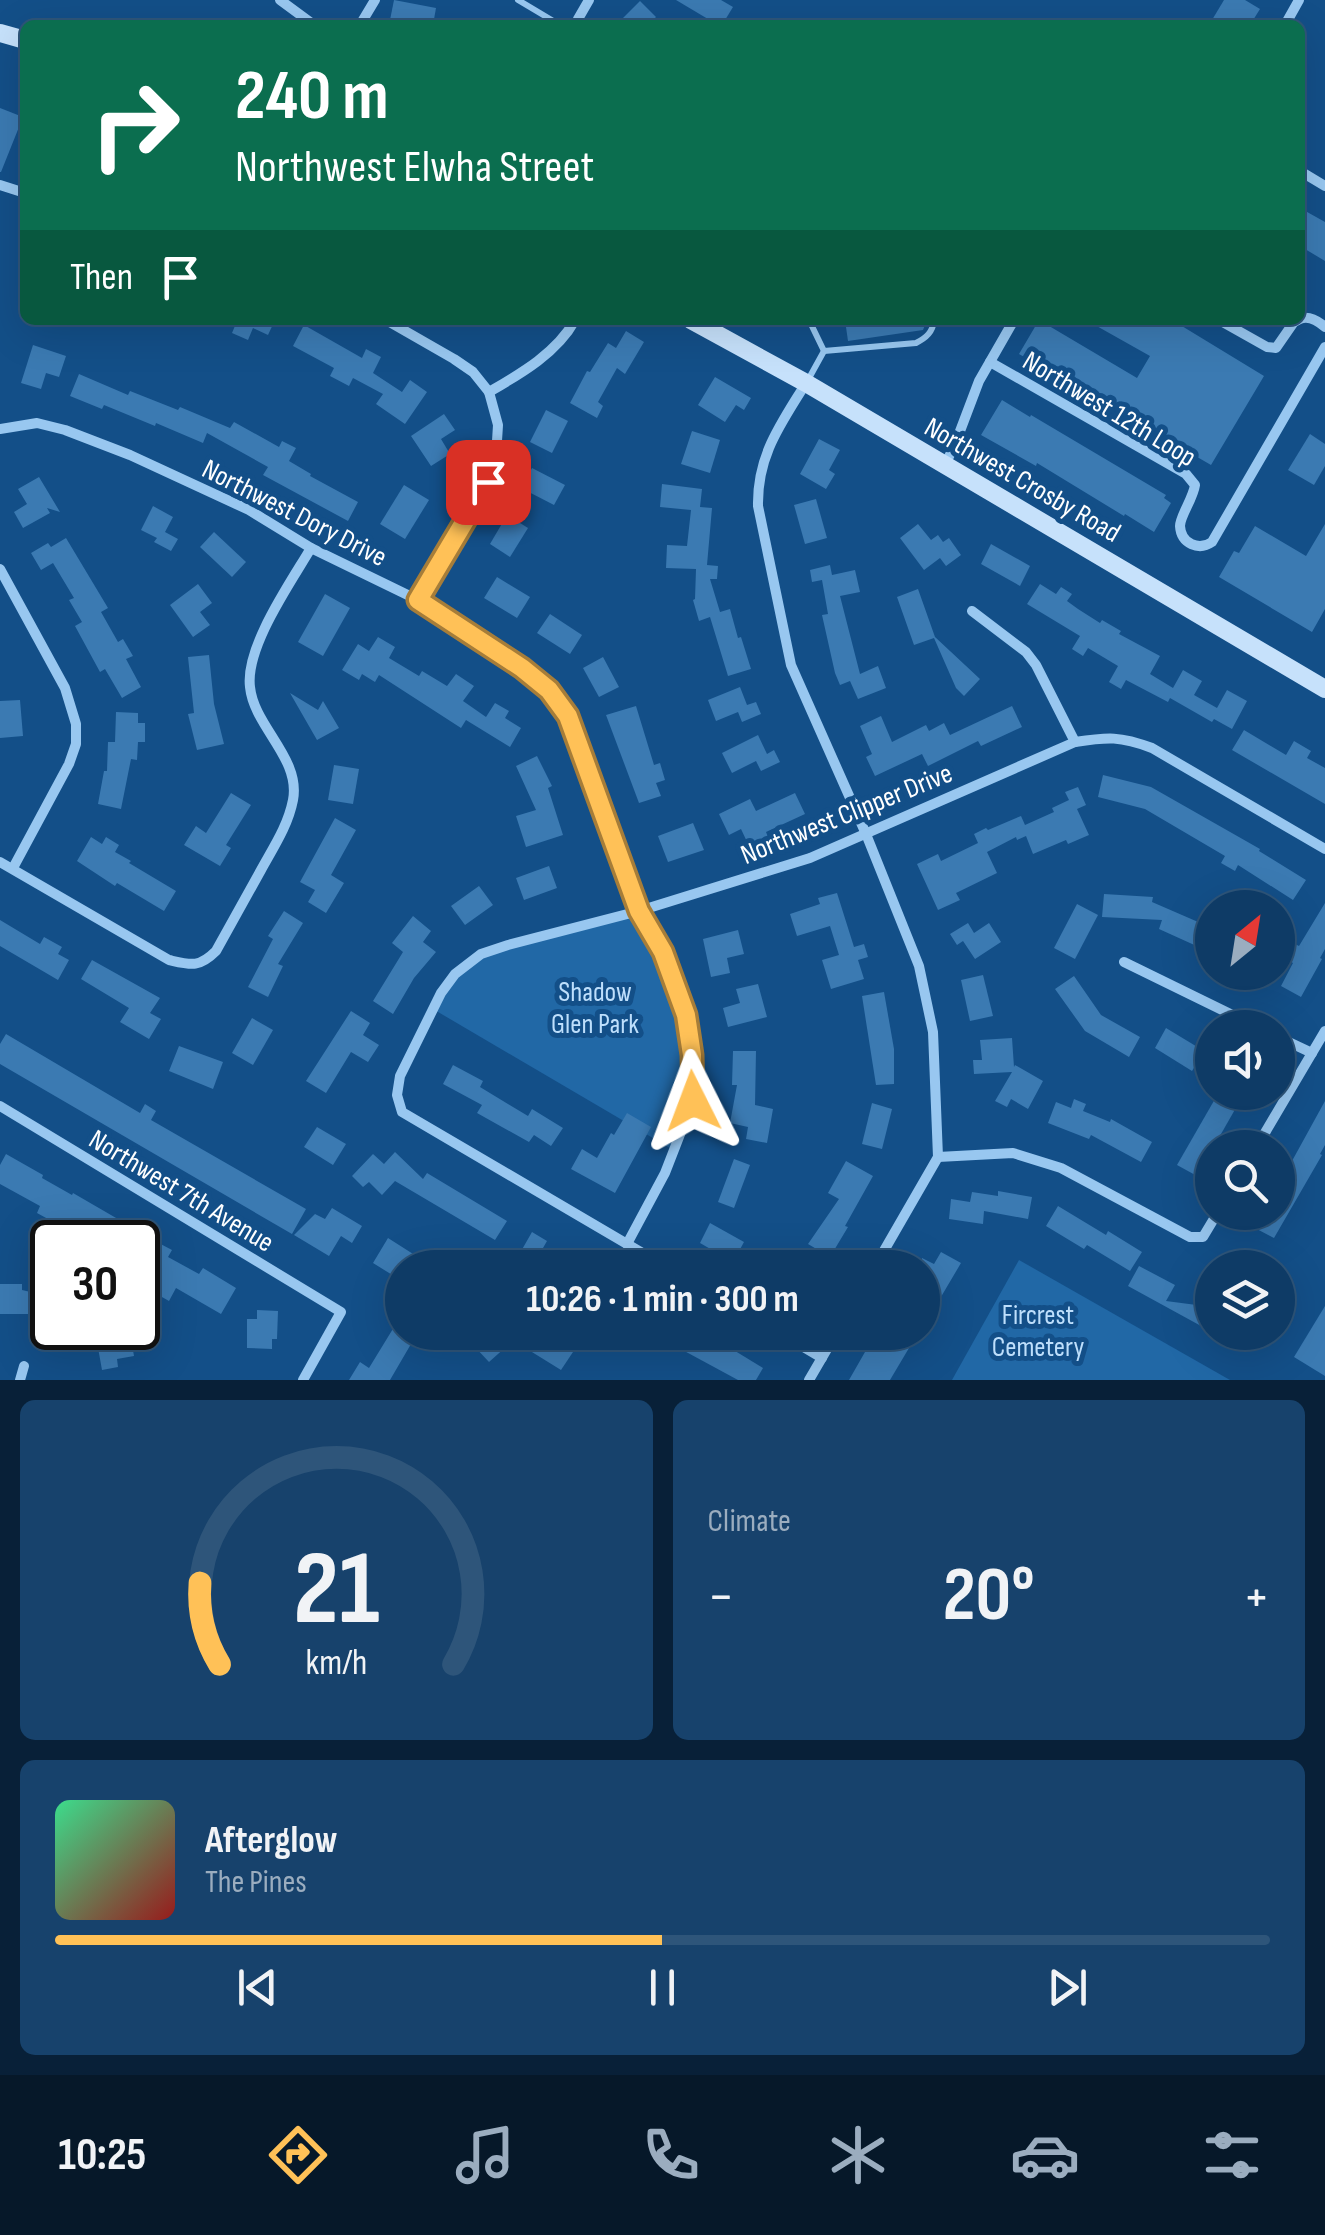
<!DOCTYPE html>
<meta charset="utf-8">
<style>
:root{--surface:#0e3b66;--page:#17426c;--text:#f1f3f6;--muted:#9badbf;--line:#2e557a;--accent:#ffc157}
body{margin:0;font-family:"Sofia Sans Condensed",sans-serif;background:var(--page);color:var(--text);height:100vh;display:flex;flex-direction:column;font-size:38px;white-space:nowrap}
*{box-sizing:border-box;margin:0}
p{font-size:32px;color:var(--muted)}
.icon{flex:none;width:55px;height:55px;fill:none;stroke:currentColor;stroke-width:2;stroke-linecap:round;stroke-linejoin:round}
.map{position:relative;height:1380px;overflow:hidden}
.sheet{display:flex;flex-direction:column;gap:20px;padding:20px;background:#082038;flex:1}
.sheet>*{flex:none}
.guide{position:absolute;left:20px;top:20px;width:1285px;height:305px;border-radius:15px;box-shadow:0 10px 40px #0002,0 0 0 2px var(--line);background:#0b6e4f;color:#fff;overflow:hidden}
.needle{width:65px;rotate:30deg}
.fabs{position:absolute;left:1195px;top:890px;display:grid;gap:20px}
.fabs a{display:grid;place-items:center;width:100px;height:100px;border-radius:50%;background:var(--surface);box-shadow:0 10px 40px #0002,0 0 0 2px var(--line);font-size:50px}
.speed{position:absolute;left:30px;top:1220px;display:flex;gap:20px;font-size:50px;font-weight:700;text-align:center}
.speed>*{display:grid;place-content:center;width:130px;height:130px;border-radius:50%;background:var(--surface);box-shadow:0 10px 40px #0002,0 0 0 2px var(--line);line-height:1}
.speed .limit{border:5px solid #111;border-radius:15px;background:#fff;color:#111}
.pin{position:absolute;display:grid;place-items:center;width:85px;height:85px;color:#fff;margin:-42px;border-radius:20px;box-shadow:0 5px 15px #0006}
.me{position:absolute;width:110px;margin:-55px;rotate:357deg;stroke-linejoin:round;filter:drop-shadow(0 0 8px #0008)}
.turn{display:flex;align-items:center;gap:35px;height:210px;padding:0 50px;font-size:45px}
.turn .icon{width:130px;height:130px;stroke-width:2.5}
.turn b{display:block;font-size:70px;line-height:85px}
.then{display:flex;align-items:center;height:95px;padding:0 50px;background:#0003;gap:20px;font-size:38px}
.big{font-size:75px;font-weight:700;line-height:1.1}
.sheet .card{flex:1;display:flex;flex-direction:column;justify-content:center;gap:15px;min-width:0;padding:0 35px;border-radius:15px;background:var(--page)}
.sheet .dial{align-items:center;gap:0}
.dial svg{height:260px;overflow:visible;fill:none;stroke:var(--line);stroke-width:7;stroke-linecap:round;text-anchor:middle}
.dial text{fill:var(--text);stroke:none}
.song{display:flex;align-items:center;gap:30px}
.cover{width:120px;height:120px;border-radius:15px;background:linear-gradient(135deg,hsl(150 70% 55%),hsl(0 70% 35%))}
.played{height:10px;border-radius:5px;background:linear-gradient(90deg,var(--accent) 50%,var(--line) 50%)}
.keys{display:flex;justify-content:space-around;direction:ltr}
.heat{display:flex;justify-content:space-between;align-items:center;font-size:55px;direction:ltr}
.sheet .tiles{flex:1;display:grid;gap:20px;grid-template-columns:1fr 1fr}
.card:last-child{grid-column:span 2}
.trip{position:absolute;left:385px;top:1250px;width:555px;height:100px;border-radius:50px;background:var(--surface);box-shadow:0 10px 40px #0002,0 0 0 2px var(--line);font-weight:700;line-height:100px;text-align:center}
.menu{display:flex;height:160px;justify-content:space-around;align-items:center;background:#061829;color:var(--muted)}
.menu .icon{width:70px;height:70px}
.menu .on{color:var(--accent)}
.menu b{font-size:45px;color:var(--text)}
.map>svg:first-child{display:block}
.green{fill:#2168a6}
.building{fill:#3b7ab2}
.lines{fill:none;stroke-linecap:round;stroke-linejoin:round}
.lane{stroke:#98c7f0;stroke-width:6}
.street{stroke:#98c7f0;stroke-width:10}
.secondary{stroke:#c6e1fb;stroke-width:18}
.route-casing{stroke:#a67d39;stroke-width:25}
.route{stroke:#ffc157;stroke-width:18}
.labels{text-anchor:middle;stroke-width:10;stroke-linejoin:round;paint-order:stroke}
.street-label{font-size:28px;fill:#fff;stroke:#134f88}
.park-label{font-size:28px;fill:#bedffc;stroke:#134f88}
</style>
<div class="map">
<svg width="1325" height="1380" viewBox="0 0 1325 1380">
<rect width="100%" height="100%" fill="#134f88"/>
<g class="green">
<polygon points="639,911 686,1015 693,1101 675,1151 433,1009 441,993 481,954"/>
<polygon points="1019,1260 1230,1380 952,1380"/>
</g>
<g class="building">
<polygon points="394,0 436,8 433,25 414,25 390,20"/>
<polygon points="676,0 721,0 733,7 722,25 718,25"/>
<polygon points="1224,0 1245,0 1260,9 1250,25 1209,25"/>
<polygon points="640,1 656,17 648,25 616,25"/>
<polygon points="0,108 23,117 1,172 0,172"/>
<polygon points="1300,208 1325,222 1325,261 1300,246"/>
<polygon points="235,320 275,320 268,335 253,328 248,340 232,333 237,321"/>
<polygon points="845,320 927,320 923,330 848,341"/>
<polygon points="1039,320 1137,378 1150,356 1086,320 1172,320 1264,376 1211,465 1019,354"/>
<polygon points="304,325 362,358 366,349 381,357 373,373 402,392 410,380 427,392 405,424 376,404 383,394 353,378 349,386 330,376 334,368 293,346"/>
<polygon points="626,331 644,342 625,374 617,368 598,402 603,406 597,418 570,403 587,371 590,372 608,343 616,348"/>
<polygon points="33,345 66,356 59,377 46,373 41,389 21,383"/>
<polygon points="79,374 128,395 130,391 178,410 180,407 230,428 234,422 279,447 282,441 296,448 289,461 311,474 310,476 358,502 348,521 263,475 268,467 207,433 203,443 156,423 155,426 104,405 102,409 70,396"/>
<polygon points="715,377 751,398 744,410 736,405 725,422 698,405"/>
<polygon points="1002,400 1030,417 1031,415 1166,495 1164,498 1171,503 1154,532 1125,514 1124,516 1037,463 1036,466 981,435"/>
<polygon points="546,410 568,421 552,453 530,442"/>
<polygon points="444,414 455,430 441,439 450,454 431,466 411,436"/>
<polygon points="692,431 720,440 710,473 681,464"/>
<polygon points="1310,434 1325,444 1325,466 1314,485 1288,470"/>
<polygon points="819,439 840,450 829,470 835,474 826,489 800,474"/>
<polygon points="532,468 565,485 554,505 521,488"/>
<polygon points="39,477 60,512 47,508 50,513 23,528 14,512 27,504 18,489"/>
<polygon points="662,484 702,489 700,507 712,508 707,565 718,566 717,579 710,579 720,612 730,609 738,638 741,637 751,669 728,676 710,617 699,621 693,600 695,599 696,569 666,568 667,545 687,546 691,510 660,507"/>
<polygon points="404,485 429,500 405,539 380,524"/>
<polygon points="816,499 827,538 805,544 794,505"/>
<polygon points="153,506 173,517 165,532 178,539 171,551 154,542 157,538 141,530"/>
<polygon points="507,515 528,528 510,557 490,544"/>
<polygon points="918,524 931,540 938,535 943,542 949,538 961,555 946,566 940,558 924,570 900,538"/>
<polygon points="1325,524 1325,609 1312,632 1219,577 1234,551 1239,553 1255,526 1306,556"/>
<polygon points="214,532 246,562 232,577 200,547"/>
<polygon points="66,538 108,608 101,612 118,642 123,639 133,656 126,659 141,687 122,698 105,669 100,672 75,626 82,622 69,600 74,598 53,563 41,570 31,553 48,543 51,547"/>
<polygon points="991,544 1030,566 1020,586 981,564"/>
<polygon points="830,565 832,575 855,570 860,592 840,596 860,674 878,666 886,688 858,699 850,681 840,685 835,673 822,615 828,614 822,580 812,582 810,570"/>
<polygon points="497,577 530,597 517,618 484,598"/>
<polygon points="198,584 212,603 200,612 210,625 193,637 170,605"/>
<polygon points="1040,584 1056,594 1061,587 1072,594 1067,601 1078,609 1100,623 1102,620 1121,631 1119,634 1160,656 1150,674 1173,688 1183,670 1202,681 1194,695 1217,708 1227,690 1247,701 1232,729 1214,719 1212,722 1170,698 1168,702 1126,680 1121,689 1109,682 1118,666 1088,648 1083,656 1072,649 1080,636 1027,604"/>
<polygon points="918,589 935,637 980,679 964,696 956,688 934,638 914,645 897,597"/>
<polygon points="325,594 350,608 323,656 298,642"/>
<polygon points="550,614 582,635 570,654 537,633"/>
<polygon points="378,637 395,647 389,658 419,676 422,671 447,686 456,674 474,686 463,701 486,717 495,703 509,711 505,718 521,728 510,747 466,720 461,728 379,675 375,682 362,674 359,680 342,670 358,644 369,651"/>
<polygon points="209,655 214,704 224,744 197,750 188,714 194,713 188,657"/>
<polygon points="603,657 619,687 599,697 583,668"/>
<polygon points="740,687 747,705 756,702 761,714 742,722 738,712 716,721 708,700"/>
<polygon points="290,693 318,710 323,701 339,728 317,740"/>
<polygon points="20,700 23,736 0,738 0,701"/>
<polygon points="636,706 654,765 660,763 665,780 656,783 661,796 639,803 606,715"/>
<polygon points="1012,706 1022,727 981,746 978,741 928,766 922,754 875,776 866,757 872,754 860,726 881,716 892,742 926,725 929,731 944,723 950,735"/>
<polygon points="116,712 138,713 138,723 145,723 145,742 138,742 137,760 131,759 121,809 98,804 104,771 107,771 108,742 115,742"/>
<polygon points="1244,730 1286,755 1294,741 1311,751 1307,758 1325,768 1325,804 1232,750"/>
<polygon points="758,735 767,754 774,750 780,762 761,771 756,761 732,773 722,753"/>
<polygon points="537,756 552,786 548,788 563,835 526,847 516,816 536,810 516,766"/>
<polygon points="334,765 359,769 353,804 328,800"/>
<polygon points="1103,775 1151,787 1260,849 1259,851 1306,880 1293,900 1238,865 1235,871 1221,863 1225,856 1145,809 1098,797"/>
<polygon points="1078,787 1086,805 1077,809 1089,835 1068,844 1066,840 1033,854 1026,836 1017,840 1016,837 987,852 997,873 956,893 960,900 938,910 917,864 938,854 941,861 978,843 974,834 986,828 988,830 1021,816 1025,825 1054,812 1052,808 1069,800 1065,792"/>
<polygon points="231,793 251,805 226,845 231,848 220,866 184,845 196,826 206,833"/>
<polygon points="795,793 805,814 766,832 768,837 749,846 741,829 729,835 719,814 750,799 756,811"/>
<polygon points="335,818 356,830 331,875 344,883 326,913 308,902 315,890 300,882"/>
<polygon points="693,823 704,850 668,862 658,836"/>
<polygon points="91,837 102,844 106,837 119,845 115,852 131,861 129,863 176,891 164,911 117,883 115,886 77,861"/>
<polygon points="549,866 557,888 524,900 516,878"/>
<polygon points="479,886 493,905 465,925 451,906"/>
<polygon points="837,893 854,947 864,944 868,957 858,960 864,979 831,989 822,960 839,955 830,926 797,936 790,914 820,904 818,898"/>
<polygon points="1104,894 1153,897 1152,902 1212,928 1212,953 1159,929 1162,920 1102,917"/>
<polygon points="1325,903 1325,949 1320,958 1322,959 1301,997 1281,986 1293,963 1286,959 1295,944 1299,946"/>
<polygon points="1077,904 1098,915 1075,959 1054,948"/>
<polygon points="284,911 303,923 278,964 283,966 268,997 248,987 273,939 268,936"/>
<polygon points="413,916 431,931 423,942 436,952 414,978 393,1014 373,1001 403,952 392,943"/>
<polygon points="0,920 40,944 44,937 62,947 58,954 69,960 58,980 0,946"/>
<polygon points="968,923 974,933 989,923 1001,942 975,959 963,941 957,945 950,934"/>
<polygon points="738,930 744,954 727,958 730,973 711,977 703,939"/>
<polygon points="92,960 160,998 150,1013 161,1019 149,1039 120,1022 129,1008 81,979"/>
<polygon points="983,975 993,1016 970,1021 961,980"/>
<polygon points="1074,976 1101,1015 1140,1037 1129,1057 1085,1031 1055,989"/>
<polygon points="758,984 767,1017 728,1027 723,1008 740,1003 736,989"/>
<polygon points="884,992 894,1049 894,1084 876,1085 862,996"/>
<polygon points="351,1011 370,1023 363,1035 379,1045 368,1062 351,1052 326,1093 306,1081"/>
<polygon points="252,1018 273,1030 253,1065 232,1053"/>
<polygon points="1166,1028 1204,1051 1192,1071 1155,1048"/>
<polygon points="6,1034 140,1113 145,1104 156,1111 151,1120 306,1209 292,1234 0,1064 0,1044"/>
<polygon points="1012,1038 1014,1067 1015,1065 1043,1081 1028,1109 1011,1099 1007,1107 995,1101 1012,1072 974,1074 973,1060 982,1060 980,1040"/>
<polygon points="179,1046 223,1062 213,1089 169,1071"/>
<polygon points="733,1051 756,1051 755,1105 773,1109 767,1143 746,1139 748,1127 730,1123 737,1085 732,1085"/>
<polygon points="453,1065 483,1081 480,1087 528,1116 532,1109 563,1128 551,1146 534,1135 529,1142 477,1113 482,1105 443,1084"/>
<polygon points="1219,1092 1245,1092 1197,1176 1177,1165"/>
<polygon points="1074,1099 1086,1104 1083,1111 1110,1122 1111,1119 1152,1142 1141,1162 1091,1135 1089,1139 1048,1123 1056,1102 1071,1108"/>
<polygon points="1325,1101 1325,1145 1320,1154 1322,1155 1274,1238 1253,1227 1262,1212 1278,1212 1278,1182 1289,1160 1292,1161"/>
<polygon points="872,1103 892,1109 882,1149 862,1144"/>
<polygon points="627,1113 651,1127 615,1193 571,1169 582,1149 597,1158 611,1133 614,1135"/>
<polygon points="317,1127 346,1144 333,1165 304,1147"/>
<polygon points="395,1152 423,1179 427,1173 507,1221 495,1240 395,1181 382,1195 369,1182 363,1187 352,1176 373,1154 384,1164"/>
<polygon points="6,1154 43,1175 42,1178 72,1195 73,1193 123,1222 111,1242 90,1242 37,1213 40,1206 0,1184 0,1165"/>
<polygon points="734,1159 750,1165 734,1208 718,1202"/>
<polygon points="846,1161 873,1176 845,1226 848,1227 830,1257 808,1244 839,1199 828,1193"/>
<polygon points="998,1191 1032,1197 1028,1219 984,1211 983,1224 949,1219 951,1199 970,1202 972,1192 998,1196"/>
<polygon points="1058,1206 1106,1235 1108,1231 1142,1252 1130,1271 1087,1245 1084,1249 1046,1226"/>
<polygon points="332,1208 362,1226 352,1243 341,1236 329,1256 294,1235 315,1214 325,1219"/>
<polygon points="710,1223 744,1242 733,1262 700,1243"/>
<polygon points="532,1232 547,1241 543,1248 577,1268 530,1268 516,1260"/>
<polygon points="388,1238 421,1259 416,1268 402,1268 402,1281 373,1263"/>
<polygon points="153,1240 172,1250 168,1257 199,1274 203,1268 236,1288 221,1314 176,1288 169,1301 146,1288 154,1274 139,1266"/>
<polygon points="941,1252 961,1263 922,1329 922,1258 934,1264"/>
<polygon points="1139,1266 1175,1285 1166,1301 1212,1307 1212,1332 1128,1286"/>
<polygon points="0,1284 22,1284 22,1290 52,1297 52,1328 33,1323 35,1314 0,1314"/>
<polygon points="1325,1306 1325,1376 1294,1357"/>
<polygon points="257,1310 278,1311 277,1339 272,1339 272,1349 247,1348 247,1319 257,1319"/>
<polygon points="402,1314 402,1332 418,1332 390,1380 349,1380 360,1362 369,1368"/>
<polygon points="118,1328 129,1328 134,1356 117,1359 118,1367 102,1370 95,1331"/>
<polygon points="489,1332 495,1332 507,1346 489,1362 474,1346"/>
<polygon points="526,1332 549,1332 575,1349 561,1370 519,1344"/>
<polygon points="685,1332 704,1332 763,1368 756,1380 738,1380 677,1347"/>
<polygon points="889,1336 909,1348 890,1380 849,1380 869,1345 879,1352"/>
</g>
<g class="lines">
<g class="lane">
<polyline points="518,0 560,25"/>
<polyline points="809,320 824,351"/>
<path d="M 824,351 L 916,343 C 926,338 933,332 934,320"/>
<polyline points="808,380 824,351"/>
</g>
<g class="street">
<polyline points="280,0 314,25"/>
<polyline points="360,25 375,0"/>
<polyline points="577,25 578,19 589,0"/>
<polyline points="1285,25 1299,0"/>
<polyline points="1300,171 1325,186"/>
<polyline points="0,185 25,193"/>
<path d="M 1300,319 C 1309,315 1318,321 1325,327"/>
<polyline points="386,320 454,359 473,372 489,392"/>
<polyline points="1219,320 1267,347 1276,348 1294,322 1298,320"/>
<path d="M 990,362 L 1186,474 L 1195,485 C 1193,499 1180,516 1180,526 C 1181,544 1199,551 1212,542 L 1325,347"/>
<path d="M 806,383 C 781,424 757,455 758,506 L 791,665 L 866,834 L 919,966 L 933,1032 L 938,1157 L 874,1268"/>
<polyline points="0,429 37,423 65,430 130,455 249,510 311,548 418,600 522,668 549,689 569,715 639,911 663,952 686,1015 692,1055 693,1101 665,1173 627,1244"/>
<polyline points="944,466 954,447 979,381 1014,320"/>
<polyline points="0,569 65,688 76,724 76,744 69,764 13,868"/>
<path d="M 418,600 L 488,482 L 496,457 L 498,425 L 489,392 C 520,374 557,353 575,320"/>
<polyline points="972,611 1026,652 1036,665 1075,742"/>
<path d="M 0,862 L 169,960 C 191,965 199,968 216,951 C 231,924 246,897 261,870 C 273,848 288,826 293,800 C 301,758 254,727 250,687 C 245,647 291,582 311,548"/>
<polyline points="1124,962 1259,1028"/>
<polyline points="1278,1037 1312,1053"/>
<polyline points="0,1106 341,1312 303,1380"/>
<polyline points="1256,1148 1325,1031"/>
<polyline points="938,1157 1013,1153 1061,1168 1190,1237 1203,1237 1218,1212"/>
<path d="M 668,1268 L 402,1112 L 397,1095 L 400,1076 L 441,993 L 455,974 L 481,954 L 508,945 L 639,911 L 810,858 L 1075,742 C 1108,737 1120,736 1152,748 L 1325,849"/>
<polyline points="778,1332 822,1358"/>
<polyline points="20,1380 24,1366"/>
<polyline points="809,1380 837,1332"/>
</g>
<g class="secondary">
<polyline points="0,33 25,40"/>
<polyline points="691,320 806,383 1325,689"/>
</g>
</g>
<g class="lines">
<defs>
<polyline id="route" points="488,482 418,600 522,668 549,690 568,716 639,911 663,952 686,1015 692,1055 693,1101"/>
</defs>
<use href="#route" class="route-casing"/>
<use href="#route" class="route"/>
</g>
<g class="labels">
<g class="street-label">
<text transform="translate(1110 408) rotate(31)" y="10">Northwest 12th Loop</text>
<text transform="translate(1023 479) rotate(30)" y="10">Northwest Crosby Road</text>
<text transform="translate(295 512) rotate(27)" y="10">Northwest Dory Drive</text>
<text transform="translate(846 813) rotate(-22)" y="10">Northwest Clipper Drive</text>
<text transform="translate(182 1190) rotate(31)" y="10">Northwest 7th Avenue</text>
</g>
<g class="park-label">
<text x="595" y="1001">Shadow<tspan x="595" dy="32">Glen Park</tspan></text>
<text x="1038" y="1324">Fircrest<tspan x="1038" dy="32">Cemetery</tspan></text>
</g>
</g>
</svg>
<div class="fabs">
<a><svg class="needle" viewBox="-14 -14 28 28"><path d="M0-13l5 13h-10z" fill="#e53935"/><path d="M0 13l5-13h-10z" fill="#9badbf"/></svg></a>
<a><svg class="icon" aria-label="sound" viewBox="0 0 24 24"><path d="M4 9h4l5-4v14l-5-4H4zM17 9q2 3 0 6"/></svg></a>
<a><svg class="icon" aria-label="search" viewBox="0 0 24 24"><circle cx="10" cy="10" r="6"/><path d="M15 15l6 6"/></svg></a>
<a><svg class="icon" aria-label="layers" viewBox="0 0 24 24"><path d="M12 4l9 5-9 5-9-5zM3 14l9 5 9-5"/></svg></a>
</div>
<div class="speed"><div class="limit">30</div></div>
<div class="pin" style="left:488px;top:482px;background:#d93025"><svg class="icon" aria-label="arrive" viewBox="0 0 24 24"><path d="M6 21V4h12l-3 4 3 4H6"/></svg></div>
<svg class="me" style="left:693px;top:1101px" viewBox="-20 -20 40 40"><path d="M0-17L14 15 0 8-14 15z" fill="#ffc157" stroke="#fff" stroke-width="4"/></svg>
<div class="trip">10:26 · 1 min · 300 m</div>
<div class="guide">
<div class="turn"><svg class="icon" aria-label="right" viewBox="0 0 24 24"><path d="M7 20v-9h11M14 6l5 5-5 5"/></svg><div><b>240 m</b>Northwest Elwha Street</div></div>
<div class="then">Then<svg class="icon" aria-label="arrive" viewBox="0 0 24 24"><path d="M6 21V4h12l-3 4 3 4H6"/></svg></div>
</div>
</div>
<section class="sheet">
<div class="tiles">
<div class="card dial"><svg viewBox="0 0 100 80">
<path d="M14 69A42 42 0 1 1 86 69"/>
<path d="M14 69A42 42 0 0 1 8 44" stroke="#ffc157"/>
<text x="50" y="56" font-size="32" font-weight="700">21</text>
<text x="50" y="72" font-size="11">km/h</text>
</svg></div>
<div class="card"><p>Climate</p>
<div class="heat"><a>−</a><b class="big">20°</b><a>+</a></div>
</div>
<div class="card">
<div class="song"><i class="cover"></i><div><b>Afterglow</b><p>The Pines</p></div></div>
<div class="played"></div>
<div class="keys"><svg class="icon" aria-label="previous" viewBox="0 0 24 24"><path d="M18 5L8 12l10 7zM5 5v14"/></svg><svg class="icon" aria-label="pause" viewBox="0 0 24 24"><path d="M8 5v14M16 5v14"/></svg><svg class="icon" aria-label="next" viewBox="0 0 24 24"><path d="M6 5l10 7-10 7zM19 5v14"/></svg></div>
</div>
</div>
</section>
<nav class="menu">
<b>10:25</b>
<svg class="icon on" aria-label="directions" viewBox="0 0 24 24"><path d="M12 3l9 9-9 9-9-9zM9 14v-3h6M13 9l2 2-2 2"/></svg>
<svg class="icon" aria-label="music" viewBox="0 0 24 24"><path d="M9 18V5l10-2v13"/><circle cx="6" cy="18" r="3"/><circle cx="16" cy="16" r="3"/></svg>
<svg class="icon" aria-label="phone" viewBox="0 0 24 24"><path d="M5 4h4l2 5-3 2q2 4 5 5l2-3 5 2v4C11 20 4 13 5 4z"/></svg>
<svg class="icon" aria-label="climate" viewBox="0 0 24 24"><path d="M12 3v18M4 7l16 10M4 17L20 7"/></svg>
<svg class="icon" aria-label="car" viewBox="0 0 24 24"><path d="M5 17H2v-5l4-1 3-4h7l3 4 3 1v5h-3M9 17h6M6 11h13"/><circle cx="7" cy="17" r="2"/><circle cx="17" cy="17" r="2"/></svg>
<svg class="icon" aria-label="filters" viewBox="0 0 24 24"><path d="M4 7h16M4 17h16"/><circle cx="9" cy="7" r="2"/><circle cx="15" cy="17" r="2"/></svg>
</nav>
